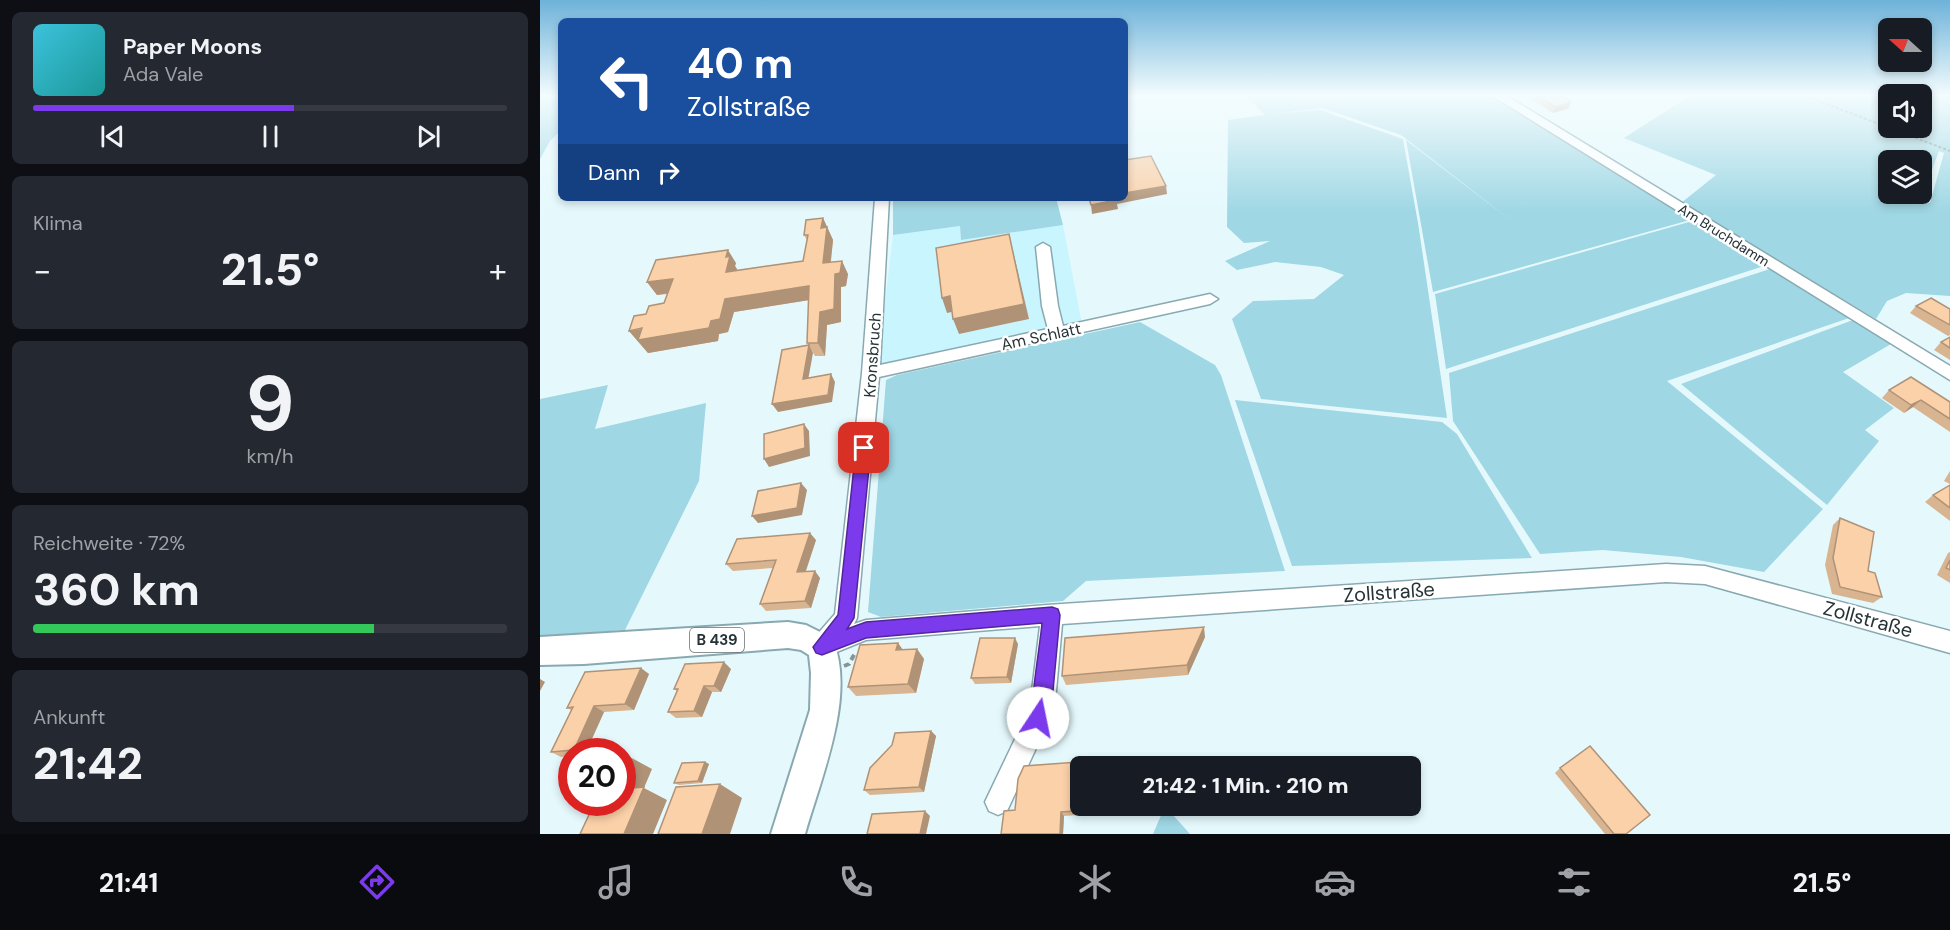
<!DOCTYPE html>
<html lang="de">
<meta charset="utf-8">
<style>
:root{--surface:#171b24;--page:#242831;--text:#f1f3f6;--muted:#9ea1a6;--line:#363941;--accent:#7c3aed}
body{margin:0;font-family:"DM Sans",sans-serif;background:var(--page);color:var(--text);height:100vh;display:flex;flex-direction:column;font-size:22px;white-space:nowrap}
*{box-sizing:border-box;margin:0}
p{font-size:20px;color:var(--muted)}
.icon{flex:none;width:33px;height:33px;fill:none;stroke:currentColor;stroke-width:2;stroke-linecap:round;stroke-linejoin:round}
.map{position:relative;flex:1;overflow:hidden}
.side{display:flex;flex-direction:column;gap:12px;padding:12px;background:#0d0f14;width:540px}
.side>*{flex:none}
.top-card{position:absolute;left:18px;top:18px;width:570px;height:183px;border-radius:9px;box-shadow:0 3px 9px #0003;background:#1a4fa0;color:#fff;overflow:hidden}
.needle{width:39px;rotate:291deg}
.fabs{position:absolute;left:1338px;top:18px;display:grid;gap:12px}
.fabs a{display:grid;place-items:center;width:54px;height:54px;border-radius:9px;background:var(--surface);box-shadow:0 3px 9px #0003;font-size:30px}
.speed{position:absolute;left:18px;top:738px;display:flex;gap:12px;font-size:30px;font-weight:700;text-align:center}
.speed>*{display:grid;place-content:center;width:78px;height:78px;border-radius:50%;background:var(--surface);box-shadow:0 3px 9px #0003;line-height:1}
.speed .limit{border:9px solid #d22;background:#fff;color:#111}
.pin{position:absolute;display:grid;place-items:center;width:51px;height:51px;color:#fff;margin:-26px;border-radius:12px;box-shadow:0 3px 9px #0006}
.me{position:absolute;width:66px;margin:-33px;rotate:11deg;stroke-linejoin:round;filter:drop-shadow(0 0 4px #0008)}
.turn{display:flex;align-items:center;gap:21px;height:126px;padding:0 30px;font-size:27px}
.turn .icon{width:78px;height:78px;stroke-width:2.5}
.turn b{display:block;font-size:42px;line-height:51px}
.then{display:flex;align-items:center;height:57px;padding:0 30px;background:#0003;gap:12px;font-size:22px}
.big{font-size:45px;font-weight:800;line-height:1.1}
.side .tile{flex:1;display:flex;flex-direction:column;justify-content:center;gap:9px;min-width:0;padding:0 21px;border-radius:9px;background:var(--page)}
.side .dial{align-items:center;gap:0}
.dial b{font-size:78px;line-height:1}
.song{display:flex;align-items:center;gap:18px}
.cover{width:72px;height:72px;border-radius:9px;background:linear-gradient(135deg,hsl(190 70% 55%),hsl(180 70% 35%))}
.played{height:6px;border-radius:3px;background:linear-gradient(90deg,var(--accent) 55%,var(--line) 55%)}
.keys{display:flex;justify-content:space-around;direction:ltr}
.heat{display:flex;justify-content:space-between;align-items:center;font-size:33px;direction:ltr}
.charge{height:9px;border-radius:4px;background:linear-gradient(90deg,#34c759 72%,var(--line) 0)}
.trip{position:absolute;left:530px;top:756px;width:351px;height:60px;border-radius:9px;background:var(--surface);box-shadow:0 3px 9px #0003;font-weight:800;line-height:60px;text-align:center}
.menu{display:flex;height:96px;justify-content:space-around;align-items:center;background:#090b0e;color:var(--muted)}
.menu .icon{width:42px;height:42px}
.menu .selected{color:var(--accent)}
.menu b{font-size:27px;color:var(--text)}
main{display:flex;flex:1;min-height:0}
.map>svg:first-child{display:block}
.built{fill:#c9f5ff}
.green{fill:#9fd7e4;fill-rule:evenodd}
.lines{fill:none;stroke-linecap:round;stroke-linejoin:round}
.minor-casing{stroke:#89a9b1;stroke-width:3}
.major-casing{stroke:#89a9b1;stroke-width:4}
.path-far1{stroke:#849598;stroke-width:2;stroke-dasharray:3 2;stroke-linecap:butt}
.path{stroke:#849598;stroke-width:4;stroke-dasharray:6 4;stroke-linecap:butt}
.minor{fill:#fff;fill-rule:evenodd}
.major{fill:#fff;fill-rule:evenodd}
.wall{fill:#d8b491}
.shaded-wall{fill:#b09276}
.building{fill:#fbd1a9;stroke:#b09276;stroke-width:1.5}
.route{fill:#7c3aed;stroke:#51269a;stroke-width:1.5}
.labels{text-anchor:middle;stroke-width:5;stroke-linejoin:round;paint-order:stroke}
.far-street-label{font-size:14px;fill:#263336;stroke:#fff}
.shield{fill:#fff;stroke:#677072;stroke-width:1.5}
.shield-label{font-size:15px;font-weight:bold;fill:#263336}
.street-label{font-size:16px;fill:#263336;stroke:#fff}
.near-street-label{font-size:20px;fill:#263336;stroke:#fff}
</style>
<main>
<section class="side">
<div class="tile">
<div class="song"><i class="cover"></i><div><b>Paper Moons</b><p>Ada Vale</p></div></div>
<div class="played"></div>
<div class="keys"><svg class="icon" aria-label="previous" viewBox="0 0 24 24"><path d="M18 5L8 12l10 7zM5 5v14"/></svg><svg class="icon" aria-label="pause" viewBox="0 0 24 24"><path d="M8 5v14M16 5v14"/></svg><svg class="icon" aria-label="next" viewBox="0 0 24 24"><path d="M6 5l10 7-10 7zM19 5v14"/></svg></div>
</div>
<div class="tile"><p>Klima</p>
<div class="heat"><a>−</a><b class="big">21.5°</b><a>+</a></div>
</div>
<div class="tile dial"><b>9</b><p>km/h</p></div>
<div class="tile"><p>Reichweite · 72%</p><b class="big">360 km</b><div class="charge"></div></div>
<div class="tile"><p>Ankunft</p><b class="big">21:42</b></div>
</section>
<div class="map">
<svg width="1410" height="834" viewBox="0 0 1410 834">
<rect width="100%" height="100%" fill="#e5f9fd"/>
<polygon class="built" points="523,225 542,324 337,369 353,235 420,226 421,240"/>
<g class="green">
<polygon points="0,95 21,95 21,130 10,141 0,159"/>
<polygon points="705,95 952,95 1150,220 893,292 866,140 977,225 861,135 782,108 730,114 780,110 863,139 878,223 907,418 721,399 692,319 713,301 774,299 804,275 781,267 735,262 697,270 685,261 730,241 704,243 687,227 688,120 725,115"/>
<path d="M 1151,95 L 1348,95 L 1348,128 L 1382,128 L 1382,95 L 1410,95 L 1410,296 L 1366,293 L 1347,301 L 1336,319 L 1141,203 L 1176,175 L 1084,138 ZM 1399,151 L 1404,153 L 1390,203 L 1381,199 ZM 1348,160 L 1382,160 L 1382,194 L 1348,194 Z"/>
<polygon points="353,198 516,198 523,225 421,240 420,226 353,235"/>
<polygon points="1156,220 1227,265 906,369 895,294"/>
<polygon points="1230,269 1309,318 1127,381 1283,509 1224,572 1141,557 1063,550 1000,554 913,421 909,373"/>
<polygon points="1313,320 1351,344 1303,372 1354,408 1325,430 1339,441 1287,505 1141,384"/>
<polygon points="600,322 675,365 681,375 745,571 546,581 523,601 341,617 328,612 346,380 357,375"/>
<polygon points="68,385 55,429 166,403 159,481 85,630 0,636 0,399"/>
<polygon points="695,400 902,422 917,434 992,558 752,566"/>
<polygon points="625,806 650,834 613,834"/>
</g>
<g class="lines">
<defs>
<g id="minor">
<polygon points="951,95 965,95 1410,366 1410,380"/>
<polygon points="335,198 349,198 340,365 508,329 502,306 496,247 503,243 510,247 518,306 523,326 670,294 678,299 670,304 339,377 317,618 314,624 326,620 507,605 1126,564 1165,566 1410,631 1410,653 1165,584 1126,582 522,624 516,691 510,718 467,811 458,815 449,811 445,802 486,716 492,691 500,626 326,640 282,658 274,655 271,647 275,637 295,614 322,373"/>
</g>
<path id="major" d="M 248,622 L 266,625 L 292,638 C 317,694 281,777 265,834 L 231,834 L 270,710 L 271,673 L 269,655 L 261,650 L 248,648 L 44,664 L 0,665 L 0,637 Z"/>
</defs>
<use href="#minor" class="minor-casing"/>
<use href="#major" class="major-casing"/>
<polyline class="path-far1" points="1263,95 1410,151"/>
<polyline class="path" points="304,666 309,664 315,653"/>
<use href="#minor" class="minor"/>
<use href="#major" class="major"/>
</g>
<g class="wall">
<polygon points="984,95 1023,95 1023,97 1031,102 1029,108 1013,113"/>
<polygon points="283,218 293,240 291,262 308,274 306,286 301,287 301,322 287,325 285,356 275,356 267,343 269,300 194,312 188,332 179,334 178,341 108,353 89,331 106,314 124,303 128,294 117,295 107,282 196,263 195,266 197,270 263,261 267,240 264,235"/>
<polygon points="1376,306 1410,309 1410,335 1408,336 1370,313"/>
<polygon points="1410,337 1410,360 1394,350 1401,342"/>
<polygon points="1349,390 1410,402 1410,432 1373,407 1364,413 1342,398"/>
<polygon points="1410,471 1410,484 1404,481"/>
<polygon points="1410,485 1410,521 1385,502 1393,495"/>
<polygon points="1300,518 1342,597 1333,603 1292,594 1285,565 1293,525"/>
<polygon points="276,540 266,571 280,578 271,608 226,611 220,604 233,568 193,571 186,564"/>
<polygon points="1410,552 1410,583 1397,575 1408,553"/>
<polygon points="665,637 648,675 526,685 522,676"/>
<polygon points="358,643 363,650 377,649 384,659 376,693 316,696 308,687"/>
<polygon points="478,644 471,683 435,684 431,678"/>
<polygon points="191,669 181,692 172,692 162,717 136,718 128,712 137,691 134,689"/>
<polygon points="109,674 94,710 64,712 46,752 32,752 32,756 21,757 11,752 31,710 27,708"/>
<polygon points="391,731 396,736 384,792 330,795 324,790 352,745"/>
<polygon points="165,762 169,764 162,783 139,785 134,783"/>
<polygon points="538,762 538,815 524,816 523,834 461,834"/>
<polygon points="1020,768 1086,834 1065,834 1015,773"/>
</g>
<g class="shaded-wall">
<polygon points="1031,102 1029,108 1013,113 1015,107"/>
<polygon points="626,186 627,194 577,204 578,209 552,214 551,205 575,198 585,198 585,193"/>
<polygon points="283,218 293,240 289,276 283,263 281,228"/>
<polygon points="469,234 489,319 419,334 413,319"/>
<polygon points="188,250 196,263 195,266 197,269 194,284 186,272 186,257"/>
<polygon points="302,261 308,274 306,286 301,287 301,322 287,325 285,356 278,343 280,312 295,274"/>
<polygon points="133,279 142,291 117,295 107,282"/>
<polygon points="269,286 276,299 194,312 188,332 179,334 178,341 108,353 89,331 171,321 185,299"/>
<polygon points="410,296 416,311 407,313 402,298"/>
<polygon points="269,345 273,353 267,386 263,379"/>
<polygon points="291,374 295,382 292,402 238,412 232,404"/>
<polygon points="1381,400 1373,407 1364,413 1371,405"/>
<polygon points="264,424 269,431 270,456 229,467 224,459"/>
<polygon points="261,483 267,490 262,515 218,523 212,516"/>
<polygon points="270,533 276,540 263,579 257,572"/>
<polygon points="275,571 280,578 271,608 265,601"/>
<polygon points="664,627 665,637 648,675 647,665"/>
<polygon points="475,638 478,644 471,683 467,677"/>
<polygon points="358,643 365,653 356,650"/>
<polygon points="377,649 384,659 376,693 368,684"/>
<polygon points="184,662 191,669 181,692 174,686"/>
<polygon points="101,668 109,674 94,710 85,704"/>
<polygon points="0,679 5,682 0,691"/>
<polygon points="164,686 172,692 162,717 154,711"/>
<polygon points="54,706 64,712 46,752 37,752 34,750"/>
<polygon points="391,731 396,736 384,792 379,787"/>
<polygon points="88,756 112,769 104,788 127,800 113,834 84,834 82,769"/>
<polygon points="165,762 169,764 162,783 158,781"/>
<polygon points="538,762 541,766 538,815 535,811"/>
<polygon points="180,784 202,798 190,834 162,834"/>
<polygon points="385,811 390,816 386,834 380,834"/>
<polygon points="521,812 524,816 523,834 520,834"/>
</g>
<g class="building">
<polygon points="996,95 1019,95 1031,102 1015,107"/>
<polygon points="611,156 626,186 585,193 585,160"/>
<polygon points="549,198 576,198 576,200 551,205"/>
<polygon points="283,218 281,228 287,227 283,263 302,261 300,273 295,274 294,309 280,312 278,343 267,343 269,286 185,299 180,319 171,321 169,328 98,340 102,328 89,331 94,316 106,314 109,306 124,303 133,279 107,282 116,260 188,250 186,257 190,256 186,272 263,261 268,235 264,235 266,220"/>
<polygon points="469,234 484,304 413,319 410,296 402,298 396,248"/>
<polygon points="1391,298 1410,309 1410,325 1376,306"/>
<polygon points="1410,337 1410,348 1401,342"/>
<polygon points="269,345 263,379 291,374 288,395 232,404 242,350"/>
<polygon points="1371,377 1410,402 1410,419 1381,400 1371,405 1349,390"/>
<polygon points="264,424 265,448 224,459 224,434"/>
<polygon points="261,483 257,508 212,516 218,491"/>
<polygon points="1410,485 1410,508 1393,495"/>
<polygon points="1300,518 1334,532 1328,571 1335,573 1342,597 1300,587 1293,558"/>
<polygon points="270,533 257,572 275,571 265,601 220,604 236,560 186,564 197,539"/>
<polygon points="1410,560 1410,570 1406,568"/>
<polygon points="664,627 647,665 522,676 525,638"/>
<polygon points="440,638 475,638 467,677 431,678"/>
<polygon points="358,643 356,650 377,649 368,684 308,687 320,645"/>
<polygon points="184,662 174,686 164,686 154,711 128,712 138,689 134,689 145,664"/>
<polygon points="101,668 85,704 54,706 34,750 11,752 33,707 27,708 45,672"/>
<polygon points="391,731 379,787 324,790 330,768 352,745 355,733"/>
<polygon points="1050,746 1110,815 1086,834 1074,834 1020,768"/>
<polygon points="82,756 88,756 82,769"/>
<polygon points="165,762 158,781 134,783 142,763"/>
<polygon points="538,762 535,811 521,812 520,834 461,834 464,811 475,810 478,779 484,766"/>
<polygon points="180,784 162,834 118,834 136,787"/>
<polygon points="104,787 84,834 40,834 55,802 82,802 82,789"/>
<polygon points="385,811 380,834 327,834 332,814"/>
</g>
<linearGradient id="sky" x2="0" y2="1"><stop stop-color="#6db2d9"/><stop offset="0.45" stop-color="#f3fcfe"/><stop offset="1" stop-color="#f3fcfe" stop-opacity="0"/></linearGradient>
<rect width="1410" height="212" fill="url(#sky)"/>
<path class="route" d="M 324,442 L 331,448 L 314,618 L 307,629 L 326,622 L 512,607 L 518,609 L 520,615 L 513,691 L 505,724 L 498,727 L 492,724 C 488,716 501,639 502,623 L 326,638 L 282,655 L 276,653 L 273,647 L 298,615 L 316,448 Z"/>
<g class="labels">
<g class="far-street-label">
<text transform="translate(1184 235) rotate(32)" y="5">Am Bruchdamm</text>
</g>
<rect class="shield" x="150" y="628" width="54" height="24" rx="4.5"/>
<g class="shield-label">
<text x="177" y="645">B 439</text>
</g>
<g class="street-label">
<text transform="translate(501 336) rotate(-12)" y="6">Am Schlatt</text>
<text transform="translate(332 355) rotate(-86)" y="6">Kronsbruch</text>
</g>
<g class="near-street-label">
<text transform="translate(849 592) rotate(-4)" y="7">Zollstraße</text>
<text transform="translate(1328 619) rotate(15)" y="7">Zollstraße</text>
</g>
</g>
</svg>
<div class="fabs">
<a><svg class="needle" viewBox="-14 -14 28 28"><path d="M0-13l5 13h-10z" fill="#e53935"/><path d="M0 13l5-13h-10z" fill="#9ea1a6"/></svg></a>
<a><svg class="icon" aria-label="sound" viewBox="0 0 24 24"><path d="M4 9h4l5-4v14l-5-4H4zM17 9q2 3 0 6"/></svg></a>
<a><svg class="icon" aria-label="layers" viewBox="0 0 24 24"><path d="M12 4l9 5-9 5-9-5zM3 14l9 5 9-5"/></svg></a>
</div>
<div class="speed"><div class="limit">20</div></div>
<div class="pin" style="left:324px;top:448px;background:#d93025"><svg class="icon" aria-label="arrive" viewBox="0 0 24 24"><path d="M6 21V4h12l-3 4 3 4H6"/></svg></div>
<svg class="me" style="left:498px;top:718px" viewBox="-20 -20 40 40"><circle r="19" fill="#fff"/><path d="M0-13L10 11 0 6-10 11z" fill="#7c3aed"/></svg>
<div class="trip">21:42 · 1 Min. · 210 m</div>
<div class="top-card">
<div class="turn"><svg class="icon" aria-label="left" viewBox="0 0 24 24"><path d="M17 20v-9H6M10 6l-5 5 5 5"/></svg><div><b>40 m</b>Zollstraße</div></div>
<div class="then">Dann<svg class="icon" aria-label="right" viewBox="0 0 24 24"><path d="M7 20v-9h11M14 6l5 5-5 5"/></svg></div>
</div>
</div>
</main>
<nav class="menu">
<b>21:41</b>
<svg class="icon selected" aria-label="directions" viewBox="0 0 24 24"><path d="M12 3l9 9-9 9-9-9zM9 14v-3h6M13 9l2 2-2 2"/></svg>
<svg class="icon" aria-label="music" viewBox="0 0 24 24"><path d="M9 18V5l10-2v13"/><circle cx="6" cy="18" r="3"/><circle cx="16" cy="16" r="3"/></svg>
<svg class="icon" aria-label="phone" viewBox="0 0 24 24"><path d="M5 4h4l2 5-3 2q2 4 5 5l2-3 5 2v4C11 20 4 13 5 4z"/></svg>
<svg class="icon" aria-label="climate" viewBox="0 0 24 24"><path d="M12 3v18M4 7l16 10M4 17L20 7"/></svg>
<svg class="icon" aria-label="car" viewBox="0 0 24 24"><path d="M5 17H2v-5l4-1 3-4h7l3 4 3 1v5h-3M9 17h6M6 11h13"/><circle cx="7" cy="17" r="2"/><circle cx="17" cy="17" r="2"/></svg>
<svg class="icon" aria-label="filters" viewBox="0 0 24 24"><path d="M4 7h16M4 17h16"/><circle cx="9" cy="7" r="2"/><circle cx="15" cy="17" r="2"/></svg>
<b>21.5°</b>
</nav>
